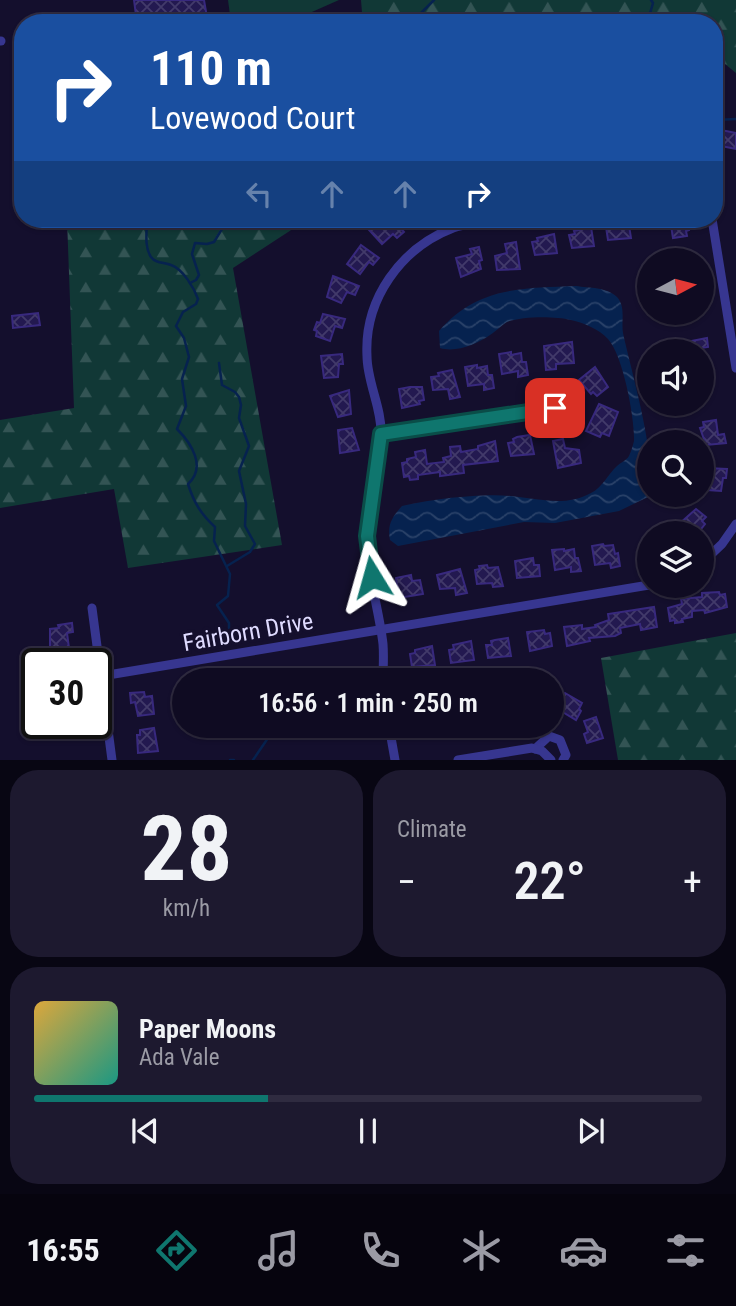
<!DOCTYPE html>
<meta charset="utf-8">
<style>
:root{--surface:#0f0b22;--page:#1d192f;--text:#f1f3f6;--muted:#9b9ba5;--line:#2f2b40;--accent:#0f766e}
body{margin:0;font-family:"Roboto Condensed",sans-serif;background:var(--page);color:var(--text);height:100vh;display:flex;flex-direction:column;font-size:26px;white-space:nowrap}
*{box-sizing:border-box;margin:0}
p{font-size:23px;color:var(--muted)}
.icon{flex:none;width:38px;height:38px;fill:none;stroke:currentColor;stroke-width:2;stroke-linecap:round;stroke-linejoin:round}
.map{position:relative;height:760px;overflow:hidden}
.panel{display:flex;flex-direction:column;gap:10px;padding:10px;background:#080613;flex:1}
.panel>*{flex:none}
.hud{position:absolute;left:14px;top:14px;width:709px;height:214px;border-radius:28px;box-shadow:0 2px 5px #0004,0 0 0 2px var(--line);background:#1a4fa0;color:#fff;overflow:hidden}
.needle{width:46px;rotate:83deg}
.tools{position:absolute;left:637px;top:248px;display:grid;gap:14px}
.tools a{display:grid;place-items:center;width:77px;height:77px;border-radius:50%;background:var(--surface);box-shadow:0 2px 5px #0004,0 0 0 2px var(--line);font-size:35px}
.speed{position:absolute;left:21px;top:648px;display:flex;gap:14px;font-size:35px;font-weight:700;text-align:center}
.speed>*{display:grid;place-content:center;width:91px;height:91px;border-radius:50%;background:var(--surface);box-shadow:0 2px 5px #0004,0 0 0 2px var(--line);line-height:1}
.speed .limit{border:4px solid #111;border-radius:10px;background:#fff;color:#111}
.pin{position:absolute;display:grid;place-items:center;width:60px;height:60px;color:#fff;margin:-30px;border-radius:14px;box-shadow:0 4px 10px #0006}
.me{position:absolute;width:77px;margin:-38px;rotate:352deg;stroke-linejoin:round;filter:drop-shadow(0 0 5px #0008)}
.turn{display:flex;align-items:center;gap:24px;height:147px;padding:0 21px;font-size:32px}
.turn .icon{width:91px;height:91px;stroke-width:2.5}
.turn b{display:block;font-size:49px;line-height:60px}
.lanes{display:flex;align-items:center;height:66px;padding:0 21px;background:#0003;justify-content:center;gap:35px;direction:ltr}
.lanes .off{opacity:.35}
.big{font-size:52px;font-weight:600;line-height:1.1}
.panel .tile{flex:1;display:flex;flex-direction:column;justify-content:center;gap:10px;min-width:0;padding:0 24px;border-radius:28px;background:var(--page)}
.panel .dial{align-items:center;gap:0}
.dial b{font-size:91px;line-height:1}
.song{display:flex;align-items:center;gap:21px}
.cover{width:84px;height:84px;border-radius:10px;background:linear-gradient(135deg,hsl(40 70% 55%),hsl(170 70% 35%))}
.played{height:7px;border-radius:4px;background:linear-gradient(90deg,var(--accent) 35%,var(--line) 35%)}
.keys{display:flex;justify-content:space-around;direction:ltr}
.heat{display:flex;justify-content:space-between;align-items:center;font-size:38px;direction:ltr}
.panel .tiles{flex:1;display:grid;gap:10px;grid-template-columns:1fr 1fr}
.tile:last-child{grid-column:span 2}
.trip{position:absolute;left:172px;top:668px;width:392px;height:70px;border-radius:35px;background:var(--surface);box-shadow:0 2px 5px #0004,0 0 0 2px var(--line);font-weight:600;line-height:70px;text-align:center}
.menu{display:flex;height:112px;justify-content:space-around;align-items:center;background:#06040e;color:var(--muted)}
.menu .icon{width:49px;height:49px}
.menu .current{color:var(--accent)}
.menu b{font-size:32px;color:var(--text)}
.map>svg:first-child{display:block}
.green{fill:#113836}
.forest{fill:url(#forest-firs)}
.water{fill:url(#water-waves)}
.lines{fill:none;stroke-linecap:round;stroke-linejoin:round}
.stream{stroke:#06224f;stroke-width:2.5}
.building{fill:url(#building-cross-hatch);stroke:#38297e;stroke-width:2}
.minor{stroke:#373690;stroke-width:9}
.route-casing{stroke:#0a4d48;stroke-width:18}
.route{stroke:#0f766e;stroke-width:12}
.labels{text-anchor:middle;stroke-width:7;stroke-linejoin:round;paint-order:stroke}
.street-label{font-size:24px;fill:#dfdbff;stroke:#140f2d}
</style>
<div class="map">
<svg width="736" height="760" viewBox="0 0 736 760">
<defs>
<pattern id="forest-firs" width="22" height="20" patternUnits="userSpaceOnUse" patternTransform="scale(1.75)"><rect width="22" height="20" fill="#113836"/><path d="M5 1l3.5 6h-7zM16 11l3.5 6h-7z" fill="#335454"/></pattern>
<pattern id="water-waves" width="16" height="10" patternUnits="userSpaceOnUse" patternTransform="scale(1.75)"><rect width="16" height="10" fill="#06224f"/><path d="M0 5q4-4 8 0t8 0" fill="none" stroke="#2a4269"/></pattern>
<pattern id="building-cross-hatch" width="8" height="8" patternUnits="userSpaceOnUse" patternTransform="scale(1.75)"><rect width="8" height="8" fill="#231950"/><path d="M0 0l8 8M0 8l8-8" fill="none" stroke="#423a6a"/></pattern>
</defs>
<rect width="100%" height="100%" fill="#140f2d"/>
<polygon class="green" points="228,0 339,0 287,23 231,23"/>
<g class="forest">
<polygon points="361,0 736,0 736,73 714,55 714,23 338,23 362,12"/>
<polygon points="67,219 308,219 233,268 282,545 128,568 114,489 0,508 0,420 74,408"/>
<polygon points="736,633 736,760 618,760 601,658"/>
</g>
<path class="water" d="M 576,286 C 589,288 607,287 617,297 C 626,307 621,321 623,333 C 631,371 659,463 648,497 L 619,511 L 555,523 L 524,522 L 398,546 L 390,540 C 387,525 392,517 402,506 C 433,499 488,492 519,497 C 543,500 568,506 591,493 C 602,488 608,474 617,466 C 621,462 626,461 629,456 C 631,452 633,445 634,441 C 635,419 623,355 608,339 C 599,329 584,323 571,320 C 555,316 522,316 507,322 C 502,325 496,331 490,335 C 477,344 456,353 440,348 L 439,331 C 477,287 522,288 576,286 Z"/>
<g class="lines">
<g class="stream">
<polyline points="651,0 653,3 649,17 652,23"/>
<polyline points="411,23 434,0"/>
<polyline points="714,120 736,119"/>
<path d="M 147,219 C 147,231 144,247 151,257 C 156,264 164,262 171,265 C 183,269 194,288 198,299 L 196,304 L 183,312 L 176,326 L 184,338 L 189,357 L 182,379 L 186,406 L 177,429 C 191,443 207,467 188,484 C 194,503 201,514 215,527 L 214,541 L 230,574 L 228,596 L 217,605 L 229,623 L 229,638"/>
<polyline points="190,283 196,280 199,275 192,254 195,243 207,244 214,242 225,224 244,225 276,219"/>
<polyline points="219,363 222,385 235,392 239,397 241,405 239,418 249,446 239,471 246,504 245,526 255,544 250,552 227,566"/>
<polyline points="230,670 231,681"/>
<polyline points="241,726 244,736 264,735 268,738 253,760"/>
<polyline points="230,760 234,760"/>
</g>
</g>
<g class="building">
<polygon points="134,0 204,0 208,23 137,23"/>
<polygon points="716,129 736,133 736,149 721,146 717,163 714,163"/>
<polygon points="385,219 393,225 395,222 404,232 397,238 393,234 382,244 369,230"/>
<polygon points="628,219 631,238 608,240 606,227 611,226 611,223 615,221"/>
<polygon points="670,219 687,219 689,230 686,231 687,236 673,238"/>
<polygon points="591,227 594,246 572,248 569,235 575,234 574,231"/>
<polygon points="554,234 557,253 535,255 532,242 538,241 537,238"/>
<polygon points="516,242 520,269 497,270 495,256 507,253 505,244"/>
<polygon points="361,245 379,258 373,265 369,262 360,274 347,264"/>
<polygon points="479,247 482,260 479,261 481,269 461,277 456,258 472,254 470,249"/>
<polygon points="333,276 359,286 355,295 347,292 341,303 327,297"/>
<polygon points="38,313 40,325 13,328 12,316"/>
<polygon points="323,314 345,319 342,328 335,326 330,341 316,336 317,331 314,330 317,322 320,323"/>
<polygon points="707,338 708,347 701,348 701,352 682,352 681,343"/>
<polygon points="572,342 574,363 556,364 556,369 546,370 544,346"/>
<polygon points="511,352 511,355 521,353 522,362 526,362 528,375 518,377 518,371 502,374 499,354"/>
<polygon points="342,354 343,364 339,364 338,377 324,378 321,356"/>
<polygon points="477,365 477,368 487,366 488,375 492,375 494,388 484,390 484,384 468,386 465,367"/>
<polygon points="595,367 608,387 597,396 593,392 591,394 579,380"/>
<polygon points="452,370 460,397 450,399 448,389 433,390 431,377 439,376 438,373"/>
<polygon points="410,387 422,387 424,400 419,401 420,404 402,408 399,389"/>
<polygon points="349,390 351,414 338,417 330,396"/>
<polygon points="599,404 618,412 609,436 602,433 600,437 586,431"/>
<polygon points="716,420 718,435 724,434 726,443 706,445 700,428 704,427 703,422"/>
<polygon points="352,428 359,450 340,453 338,430"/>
<polygon points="530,435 534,454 511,456 508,443 514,442 513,439 517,437"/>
<polygon points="563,439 565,448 579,450 581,463 558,468 553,441"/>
<polygon points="495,441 498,461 463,465 464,473 440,476 440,472 418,475 418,479 410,480 409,476 404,477 402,463 407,462 407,459 416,457 415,452 425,450 427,464 444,462 443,458 451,456 450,447 460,446 461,452 478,449 478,446"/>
<polygon points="706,468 727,469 726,478 723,478 721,491 707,490"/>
<polygon points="696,509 706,517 702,521 705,524 697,534 690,534 679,524"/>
<polygon points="603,544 604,546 613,545 615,554 618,553 620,566 611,568 610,563 595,565 592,546"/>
<polygon points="564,549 564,551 574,549 575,558 578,558 581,571 571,572 571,567 555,570 552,550"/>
<polygon points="533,558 534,565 539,565 540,576 517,578 515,561"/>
<polygon points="487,565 488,568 498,567 503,586 493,587 492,583 477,584 475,570 480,569 479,566"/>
<polygon points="460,569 467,593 456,595 455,588 440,589 437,575"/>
<polygon points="411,575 412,581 420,580 423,594 398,598 396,578"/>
<polygon points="719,592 720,595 725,594 727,607 705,613 704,610 692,611 692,617 682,619 683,622 675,623 675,620 670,621 668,608 682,604 681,599 702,597 702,593"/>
<polygon points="654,607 657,627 641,630 640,624 620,628 621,633 615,636 589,638 590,641 567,646 564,627 582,625 582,629 596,627 595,625 609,620 608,614"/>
<polygon points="72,623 73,632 67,633 69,648 50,651 50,629 59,628 58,625"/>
<polygon points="544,630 545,634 550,633 552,646 530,651 527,632"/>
<polygon points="508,638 511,656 488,658 486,645 492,645 491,641 495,640"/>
<polygon points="471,641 474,660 451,663 449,650 454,649 453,645"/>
<polygon points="432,646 435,665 412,667 410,654 415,653 415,650"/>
<polygon points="144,692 145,697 152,696 154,714 138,716 135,702 131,703 130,693"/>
<polygon points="565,693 582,703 579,709 581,711 576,720 556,708"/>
<polygon points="596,717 603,738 587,743 584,734 588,732 584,721"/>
<polygon points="154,728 158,751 138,753 137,735 140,735 140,730"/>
</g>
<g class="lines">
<g class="minor">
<polyline points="19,38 23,37"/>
<polyline points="0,41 1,41"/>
<path d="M 714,179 C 723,187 721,194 714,203"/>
<polyline points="712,219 736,368"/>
<polyline points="381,434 555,408"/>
<polyline points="702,563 722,544 736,524"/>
<polyline points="92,608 112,760"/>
<polyline points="102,676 649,585"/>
<path d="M 383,681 C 383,668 384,656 383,644 C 379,609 367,574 367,539 C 367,503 381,469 381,434 C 382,408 367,382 367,356 C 364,299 401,248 453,228 C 468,223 484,221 500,219"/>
<polyline points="389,726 395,760"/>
<polyline points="535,749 549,736 560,740 566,755 563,760"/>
<polyline points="458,760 532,748 542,751 551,760"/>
</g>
</g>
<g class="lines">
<defs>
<polyline id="route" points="372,577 367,536 381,434 555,408"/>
</defs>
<use href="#route" class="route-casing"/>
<use href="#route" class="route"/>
</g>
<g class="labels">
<g class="street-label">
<text transform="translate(248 632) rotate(-10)" y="8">Fairborn Drive</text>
</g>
</g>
</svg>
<div class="tools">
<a><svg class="needle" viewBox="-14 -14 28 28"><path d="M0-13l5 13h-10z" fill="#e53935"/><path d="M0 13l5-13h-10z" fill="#9b9ba5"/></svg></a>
<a><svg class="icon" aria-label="sound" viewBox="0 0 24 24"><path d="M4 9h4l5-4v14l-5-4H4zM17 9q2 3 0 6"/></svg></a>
<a><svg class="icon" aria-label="search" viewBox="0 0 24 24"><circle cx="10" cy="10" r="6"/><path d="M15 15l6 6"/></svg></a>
<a><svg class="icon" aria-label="layers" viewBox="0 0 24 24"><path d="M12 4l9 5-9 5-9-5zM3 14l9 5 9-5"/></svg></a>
</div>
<div class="speed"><div class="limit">30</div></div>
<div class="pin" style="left:555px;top:408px;background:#d93025"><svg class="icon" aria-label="arrive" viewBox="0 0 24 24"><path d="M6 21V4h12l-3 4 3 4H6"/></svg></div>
<svg class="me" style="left:372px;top:577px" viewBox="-20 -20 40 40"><path d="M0-17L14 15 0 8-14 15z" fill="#0f766e" stroke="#fff" stroke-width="4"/></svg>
<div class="trip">16:56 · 1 min · 250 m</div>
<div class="hud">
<div class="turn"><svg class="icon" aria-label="right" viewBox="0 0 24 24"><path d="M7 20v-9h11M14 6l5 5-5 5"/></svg><div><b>110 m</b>Lovewood Court</div></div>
<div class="lanes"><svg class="icon off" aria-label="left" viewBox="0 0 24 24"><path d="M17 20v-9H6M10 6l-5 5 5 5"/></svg><svg class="icon off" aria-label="ahead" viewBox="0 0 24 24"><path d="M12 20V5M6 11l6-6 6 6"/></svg><svg class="icon off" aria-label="ahead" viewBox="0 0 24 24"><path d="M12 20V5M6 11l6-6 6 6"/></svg><svg class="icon" aria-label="right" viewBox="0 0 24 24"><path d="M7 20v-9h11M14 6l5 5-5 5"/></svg></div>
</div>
</div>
<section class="panel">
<div class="tiles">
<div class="tile dial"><b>28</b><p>km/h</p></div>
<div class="tile"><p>Climate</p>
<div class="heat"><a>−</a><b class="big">22°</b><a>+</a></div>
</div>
<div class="tile">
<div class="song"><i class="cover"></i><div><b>Paper Moons</b><p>Ada Vale</p></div></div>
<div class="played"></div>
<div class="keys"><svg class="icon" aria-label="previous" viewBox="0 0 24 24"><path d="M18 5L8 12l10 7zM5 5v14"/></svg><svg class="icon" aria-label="pause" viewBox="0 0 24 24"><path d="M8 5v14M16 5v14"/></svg><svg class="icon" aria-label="next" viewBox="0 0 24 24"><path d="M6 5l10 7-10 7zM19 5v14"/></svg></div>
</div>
</div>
</section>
<nav class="menu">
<b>16:55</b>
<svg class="icon current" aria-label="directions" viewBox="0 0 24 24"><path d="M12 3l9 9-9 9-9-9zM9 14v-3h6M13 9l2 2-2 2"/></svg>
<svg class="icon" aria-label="music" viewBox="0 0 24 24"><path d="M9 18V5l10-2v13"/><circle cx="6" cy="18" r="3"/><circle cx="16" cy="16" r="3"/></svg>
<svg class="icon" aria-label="phone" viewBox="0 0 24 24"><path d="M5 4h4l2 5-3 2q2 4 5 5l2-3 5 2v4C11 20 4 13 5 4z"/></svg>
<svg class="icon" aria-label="climate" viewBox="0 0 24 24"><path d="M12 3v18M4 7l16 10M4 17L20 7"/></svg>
<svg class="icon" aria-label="car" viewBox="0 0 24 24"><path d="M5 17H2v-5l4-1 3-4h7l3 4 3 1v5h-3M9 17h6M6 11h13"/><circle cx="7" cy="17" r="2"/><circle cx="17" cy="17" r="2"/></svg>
<svg class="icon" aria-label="filters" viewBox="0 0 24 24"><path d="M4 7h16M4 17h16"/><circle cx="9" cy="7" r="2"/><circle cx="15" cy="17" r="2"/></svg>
</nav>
